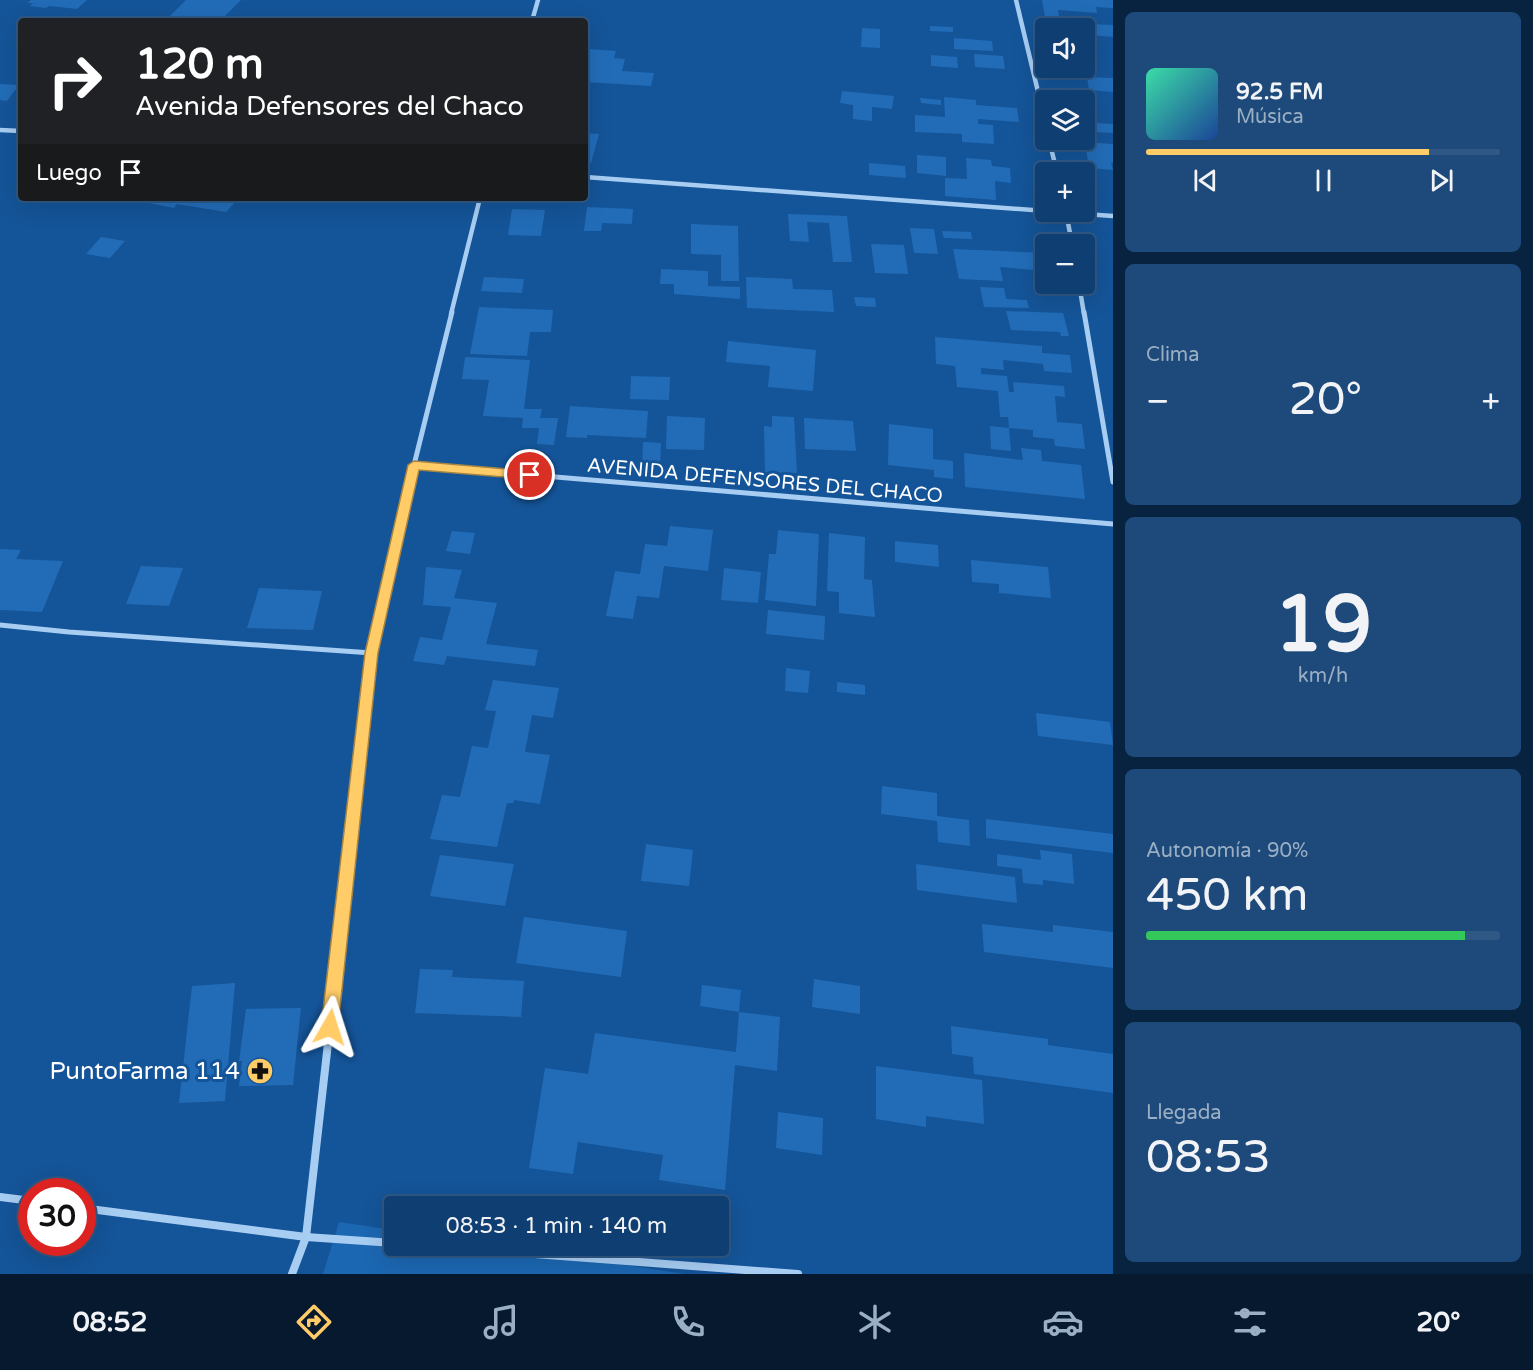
<!DOCTYPE html>
<html lang="es">
<meta charset="utf-8">
<style>
:root{--surface:#0f3f72;--page:#1d4a7a;--text:#f1f3f6;--muted:#9bafc4;--line:#2f5884;--accent:#ffcc68}
body{margin:0;font-family:"Varela Round",sans-serif;background:var(--page);color:var(--text);height:100vh;display:flex;flex-direction:column;font-size:22px;white-space:nowrap}
*{box-sizing:border-box;margin:0}
p{font-size:20px;color:var(--muted)}
.icon{flex:none;width:33px;height:33px;fill:none;stroke:currentColor;stroke-width:2;stroke-linecap:round;stroke-linejoin:round}
.map{position:relative;flex:1;overflow:hidden}
.side{display:flex;flex-direction:column;gap:12px;padding:12px;background:#08233f;width:420px}
.side>*{flex:none}
.banner{position:absolute;left:18px;top:18px;width:570px;height:183px;border-radius:6px;box-shadow:0 6px 24px #0002,0 0 0 2px var(--line);background:#202124;color:#fff;overflow:hidden}
.controls{position:absolute;left:1035px;top:18px;display:grid;gap:12px}
.controls a{display:grid;place-items:center;width:60px;height:60px;border-radius:6px;background:var(--surface);box-shadow:0 6px 24px #0002,0 0 0 2px var(--line);font-size:30px}
.speed{position:absolute;left:18px;top:1178px;display:flex;gap:12px;font-size:30px;font-weight:700;text-align:center}
.speed>*{display:grid;place-content:center;width:78px;height:78px;border-radius:50%;background:var(--surface);box-shadow:0 6px 24px #0002,0 0 0 2px var(--line);line-height:1}
.speed .limit{border:9px solid #d22;background:#fff;color:#111}
.pin{position:absolute;display:grid;place-items:center;width:51px;height:51px;color:#fff;margin:-26px;border:3px solid #fff;border-radius:50%;box-shadow:0 2px 6px #0007}
.me{position:absolute;width:66px;margin:-33px;rotate:6deg;stroke-linejoin:round;filter:drop-shadow(0 0 4px #0008)}
.turn{display:flex;align-items:center;gap:21px;height:126px;padding:0 18px;font-size:27px}
.turn .icon{width:78px;height:78px;stroke-width:2.5}
.turn b{display:block;font-size:42px;line-height:51px}
.then{display:flex;align-items:center;height:57px;padding:0 18px;background:#0003;gap:12px;font-size:22px}
.big{font-size:45px;font-weight:600;line-height:1.1}
.side .widget{flex:1;display:flex;flex-direction:column;justify-content:center;gap:9px;min-width:0;padding:0 21px;border-radius:9px;background:var(--page)}
.side .dial{align-items:center;gap:0}
.dial b{font-size:78px;line-height:1}
.song{display:flex;align-items:center;gap:18px}
.cover{width:72px;height:72px;border-radius:9px;background:linear-gradient(135deg,hsl(160 70% 55%),hsl(220 70% 35%))}
.played{height:6px;border-radius:3px;background:linear-gradient(90deg,var(--accent) 80%,var(--line) 80%)}
.keys{display:flex;justify-content:space-around;direction:ltr}
.heat{display:flex;justify-content:space-between;align-items:center;font-size:33px;direction:ltr}
.charge{height:9px;border-radius:4px;background:linear-gradient(90deg,#34c759 90%,var(--line) 0)}
.trip{position:absolute;left:384px;top:1196px;width:345px;height:60px;border-radius:6px;background:var(--surface);box-shadow:0 6px 24px #0002,0 0 0 2px var(--line);font-weight:600;line-height:60px;text-align:center}
.tabs{display:flex;height:96px;justify-content:space-around;align-items:center;background:#06192e;color:var(--muted)}
.tabs .icon{width:42px;height:42px}
.tabs .active{color:var(--accent)}
.tabs b{font-size:27px;color:var(--text)}
main{display:flex;flex:1;min-height:0}
.map>svg:first-child{display:block}
.green{fill:#1c67b2}
.building{fill:#226cb7}
.lines{fill:none;stroke-linecap:round;stroke-linejoin:round}
.street-far2{stroke:#a7cdf3;stroke-width:4.5}
.street-far1{stroke:#a7cdf3;stroke-width:5}
.street{stroke:#a7cdf3;stroke-width:8}
.route{fill:#ffcc68;stroke:#a68544;stroke-width:1.5}
.labels{text-anchor:middle;stroke-width:6;stroke-linejoin:round;paint-order:stroke}
.street-label{font-size:20px;fill:#fff;stroke:#145498}
.near-poi-label{font-size:24px;fill:#fff;stroke:#145498;text-anchor:end}
</style>
<main>
<div class="map">
<svg width="1113" height="1274" viewBox="0 0 1113 1274">
<rect width="100%" height="100%" fill="#145498"/>
<polygon class="green" points="339,1222 394,1230 394,1245 494,1245 685,1274 323,1274"/>
<g class="building">
<polygon points="31,0 87,0 77,9 49,6 46,8 30,6 33,3 27,3"/>
<polygon points="186,0 241,0 224,17 170,16"/>
<polygon points="1042,0 1113,0 1113,8 1096,7 1097,13 1058,10 1059,16 1091,18 1092,24 1113,25 1113,37 1090,35 1088,23 1060,21 1059,18 1045,17"/>
<polygon points="930,26 953,27 953,32 930,31"/>
<polygon points="862,28 880,29 880,48 861,47"/>
<polygon points="954,38 992,41 993,51 954,49"/>
<polygon points="589,49 616,51 614,58 625,59 622,71 654,73 651,86 585,82 585,58"/>
<polygon points="974,54 1003,56 1005,69 975,67"/>
<polygon points="931,55 957,57 958,68 931,66"/>
<polygon points="1087,77 1113,78 1113,92 1089,90"/>
<polygon points="0,84 19,85 7,101 0,100"/>
<polygon points="842,91 894,96 892,109 872,107 872,121 853,119 853,105 840,103"/>
<polygon points="944,97 976,100 976,105 1017,108 1019,122 978,119 978,124 993,125 994,144 962,142 962,134 915,132 915,115 945,117"/>
<polygon points="920,98 941,100 941,105 921,103"/>
<polygon points="1094,123 1113,124 1113,133 1096,132"/>
<polygon points="585,133 599,134 591,163 585,163"/>
<polygon points="1085,142 1113,144 1113,163 1111,162 1113,170 1089,168"/>
<polygon points="917,155 946,157 946,176 917,173"/>
<polygon points="966,158 991,160 992,166 1010,168 1011,183 995,181 996,200 945,196 945,178 967,179"/>
<polygon points="869,163 905,166 906,178 869,175"/>
<polygon points="124,198 239,198 226,212 177,204 174,208"/>
<polygon points="587,207 633,209 632,224 602,223 601,231 584,231"/>
<polygon points="512,209 545,210 541,236 508,235"/>
<polygon points="788,214 847,216 852,262 833,262 829,223 807,222 809,242 790,241"/>
<polygon points="691,224 738,226 739,281 721,281 721,255 691,254"/>
<polygon points="910,228 934,229 938,254 914,253"/>
<polygon points="942,231 971,232 972,239 944,238"/>
<polygon points="101,237 125,241 110,258 86,254"/>
<polygon points="871,244 904,245 908,274 875,273"/>
<polygon points="953,249 1046,253 1046,271 1000,267 1003,281 959,279"/>
<polygon points="661,269 708,271 708,286 740,287 740,299 674,294 674,284 660,284"/>
<polygon points="484,277 524,279 522,293 481,291"/>
<polygon points="746,277 792,279 793,289 832,290 834,312 747,308"/>
<polygon points="980,287 1004,288 1006,299 1027,300 1029,308 984,307"/>
<polygon points="854,297 875,298 876,307 856,306"/>
<polygon points="479,307 553,310 551,332 530,332 527,356 470,354"/>
<polygon points="1006,311 1063,313 1069,336 1061,336 1060,332 1011,330"/>
<polygon points="935,337 1042,346 1042,353 1070,355 1072,373 1044,371 1043,364 1003,360 1004,370 981,368 981,374 1007,376 1009,392 1014,392 1013,382 1064,386 1065,397 1055,396 1057,422 1082,424 1085,449 1055,446 1054,439 1033,437 1033,430 1009,428 1011,451 991,449 990,426 1009,428 1008,417 1000,417 998,391 957,387 955,366 936,364"/>
<polygon points="728,341 816,350 813,391 768,387 770,366 726,362"/>
<polygon points="465,357 530,360 524,409 542,409 540,418 558,418 554,445 537,444 539,428 522,428 523,418 483,416 489,380 462,379"/>
<polygon points="631,376 670,377 669,400 630,399"/>
<polygon points="570,406 648,411 646,438 587,435 587,438 566,437"/>
<polygon points="667,416 705,418 704,450 666,449"/>
<polygon points="772,416 794,417 797,473 765,472 764,426 772,427"/>
<polygon points="804,418 853,421 856,451 805,449"/>
<polygon points="889,424 933,429 933,459 953,461 953,479 934,477 934,470 888,465"/>
<polygon points="643,442 661,443 660,466 642,465"/>
<polygon points="1021,448 1041,450 1042,461 1081,465 1085,499 965,487 964,453 1023,460"/>
<polygon points="670,526 713,530 708,571 664,566 659,598 637,596 633,619 606,616 615,571 640,574 645,544 667,546"/>
<polygon points="778,530 819,534 816,606 765,600 769,554 776,554"/>
<polygon points="452,531 475,533 470,554 446,551"/>
<polygon points="829,533 865,537 864,579 872,580 875,617 839,613 839,592 827,591"/>
<polygon points="895,541 938,545 939,567 895,562"/>
<polygon points="0,549 21,550 16,559 63,561 42,612 0,610"/>
<polygon points="971,560 1048,567 1051,598 999,593 999,584 972,582"/>
<polygon points="141,566 183,568 169,606 126,604"/>
<polygon points="426,567 462,570 454,598 497,603 486,644 538,650 535,666 447,656 444,665 413,661 420,637 442,640 451,607 423,605"/>
<polygon points="724,568 761,572 758,603 721,600"/>
<polygon points="259,588 322,591 313,630 247,628"/>
<polygon points="768,610 825,616 824,640 766,634"/>
<polygon points="786,668 810,671 808,693 785,691"/>
<polygon points="493,680 559,688 553,718 532,715 525,752 550,755 540,804 514,800 513,803 507,803 497,847 430,839 442,795 460,797 472,746 488,748 496,711 485,710"/>
<polygon points="837,682 865,685 865,695 837,692"/>
<polygon points="1036,713 1110,722 1113,745 1038,736"/>
<polygon points="882,786 937,793 937,816 969,820 970,846 938,842 937,821 881,814"/>
<polygon points="986,819 1113,834 1113,853 986,838"/>
<polygon points="646,844 693,850 689,886 641,881"/>
<polygon points="1040,850 1072,854 1074,884 1043,880 1043,885 1023,883 1022,869 997,866 997,854 1041,860"/>
<polygon points="440,855 514,864 505,906 430,896"/>
<polygon points="916,864 1015,877 1017,903 917,890"/>
<polygon points="524,917 627,931 621,977 516,963"/>
<polygon points="982,924 1053,932 1053,925 1113,932 1113,968 984,952"/>
<polygon points="420,969 453,970 452,977 524,981 521,1017 415,1013"/>
<polygon points="814,979 860,986 860,1014 812,1007"/>
<polygon points="235,983 225,1101 179,1103 192,986"/>
<polygon points="702,985 741,990 739,1012 700,1006"/>
<polygon points="301,1008 293,1085 239,1086 242,1061 239,1061 246,1009"/>
<polygon points="739,1012 780,1017 777,1071 735,1065 725,1190 659,1180 663,1155 578,1142 573,1174 529,1168 545,1068 588,1074 595,1033 736,1052"/>
<polygon points="951,1026 1048,1039 1048,1045 1113,1054 1113,1093 974,1074 973,1057 952,1054"/>
<polygon points="876,1066 982,1080 984,1124 926,1116 926,1127 876,1119"/>
<polygon points="778,1112 823,1118 822,1155 776,1148"/>
</g>
<g class="lines">
<g class="street-far2">
<polyline points="1016,0 1046,125"/>
<polyline points="532,21 538,0"/>
<polyline points="0,130 21,131"/>
<polyline points="1049,140 1057,172"/>
<polyline points="585,177 1046,211"/>
<polyline points="1056,212 1113,216"/>
<polyline points="1066,212 1072,244"/>
<polyline points="1079,284 1084,314"/>
<polyline points="451,314 480,198"/>
</g>
<g class="street-far1">
<polyline points="1084,312 1113,482"/>
<polyline points="414,465 1113,524"/>
<polyline points="0,625 69,632 372,653"/>
<polyline points="364,728 372,653 414,465 452,312"/>
</g>
<g class="street">
<polyline points="0,1197 32,1201"/>
<polyline points="82,1208 306,1237 394,1243"/>
<polyline points="415,1245 798,1274"/>
<polyline points="292,1274 306,1237 364,726"/>
</g>
</g>
<polygon class="route" points="414,461 530,471 536,475 530,479 419,470 378,653 338,1027 336,1032 330,1034 324,1032 321,1027 365,653 408,465"/>
<defs>
<symbol id="pharmacy-disc" viewBox="-11 -11 22 22"><circle r="9.5" fill="#ffcc68" stroke="#145498"/><path d="M-2-6h4v4h4v4h-4v4h-4v-4h-4v-4h4Z" fill="#111"/></symbol>
</defs>
<g fill-rule="evenodd">
<use href="#pharmacy-disc" x="245" y="1056" width="30" height="30"/>
</g>
<g class="labels">
<g class="street-label">
<text transform="translate(765 480) rotate(5)" y="7">AVENIDA DEFENSORES DEL CHACO</text>
</g>
<g class="near-poi-label">
<text x="240" y="1079">PuntoFarma 114</text>
</g>
</g>
</svg>
<div class="controls">
<a><svg class="icon" aria-label="sound" viewBox="0 0 24 24"><path d="M4 9h4l5-4v14l-5-4H4zM17 9q2 3 0 6"/></svg></a>
<a><svg class="icon" aria-label="layers" viewBox="0 0 24 24"><path d="M12 4l9 5-9 5-9-5zM3 14l9 5 9-5"/></svg></a>
<a>+</a>
<a>−</a>
</div>
<div class="speed"><div class="limit">30</div></div>
<div class="pin" style="left:530px;top:475px;background:#d93025"><svg class="icon" aria-label="arrive" viewBox="0 0 24 24"><path d="M6 21V4h12l-3 4 3 4H6"/></svg></div>
<svg class="me" style="left:330px;top:1027px" viewBox="-20 -20 40 40"><path d="M0-17L14 15 0 8-14 15z" fill="#ffcc68" stroke="#fff" stroke-width="4"/></svg>
<div class="trip">08:53 · 1 min · 140 m</div>
<div class="banner">
<div class="turn"><svg class="icon" aria-label="right" viewBox="0 0 24 24"><path d="M7 20v-9h11M14 6l5 5-5 5"/></svg><div><b>120 m</b>Avenida Defensores del Chaco</div></div>
<div class="then">Luego<svg class="icon" aria-label="arrive" viewBox="0 0 24 24"><path d="M6 21V4h12l-3 4 3 4H6"/></svg></div>
</div>
</div>
<section class="side">
<div class="widget">
<div class="song"><i class="cover"></i><div><b>92.5 FM</b><p>Música</p></div></div>
<div class="played"></div>
<div class="keys"><svg class="icon" aria-label="previous" viewBox="0 0 24 24"><path d="M18 5L8 12l10 7zM5 5v14"/></svg><svg class="icon" aria-label="pause" viewBox="0 0 24 24"><path d="M8 5v14M16 5v14"/></svg><svg class="icon" aria-label="next" viewBox="0 0 24 24"><path d="M6 5l10 7-10 7zM19 5v14"/></svg></div>
</div>
<div class="widget"><p>Clima</p>
<div class="heat"><a>−</a><b class="big">20°</b><a>+</a></div>
</div>
<div class="widget dial"><b>19</b><p>km/h</p></div>
<div class="widget"><p>Autonomía · 90%</p><b class="big">450 km</b><div class="charge"></div></div>
<div class="widget"><p>Llegada</p><b class="big">08:53</b></div>
</section>
</main>
<nav class="tabs">
<b>08:52</b>
<svg class="icon active" aria-label="directions" viewBox="0 0 24 24"><path d="M12 3l9 9-9 9-9-9zM9 14v-3h6M13 9l2 2-2 2"/></svg>
<svg class="icon" aria-label="music" viewBox="0 0 24 24"><path d="M9 18V5l10-2v13"/><circle cx="6" cy="18" r="3"/><circle cx="16" cy="16" r="3"/></svg>
<svg class="icon" aria-label="phone" viewBox="0 0 24 24"><path d="M5 4h4l2 5-3 2q2 4 5 5l2-3 5 2v4C11 20 4 13 5 4z"/></svg>
<svg class="icon" aria-label="climate" viewBox="0 0 24 24"><path d="M12 3v18M4 7l16 10M4 17L20 7"/></svg>
<svg class="icon" aria-label="car" viewBox="0 0 24 24"><path d="M5 17H2v-5l4-1 3-4h7l3 4 3 1v5h-3M9 17h6M6 11h13"/><circle cx="7" cy="17" r="2"/><circle cx="17" cy="17" r="2"/></svg>
<svg class="icon" aria-label="filters" viewBox="0 0 24 24"><path d="M4 7h16M4 17h16"/><circle cx="9" cy="7" r="2"/><circle cx="15" cy="17" r="2"/></svg>
<b>20°</b>
</nav>
